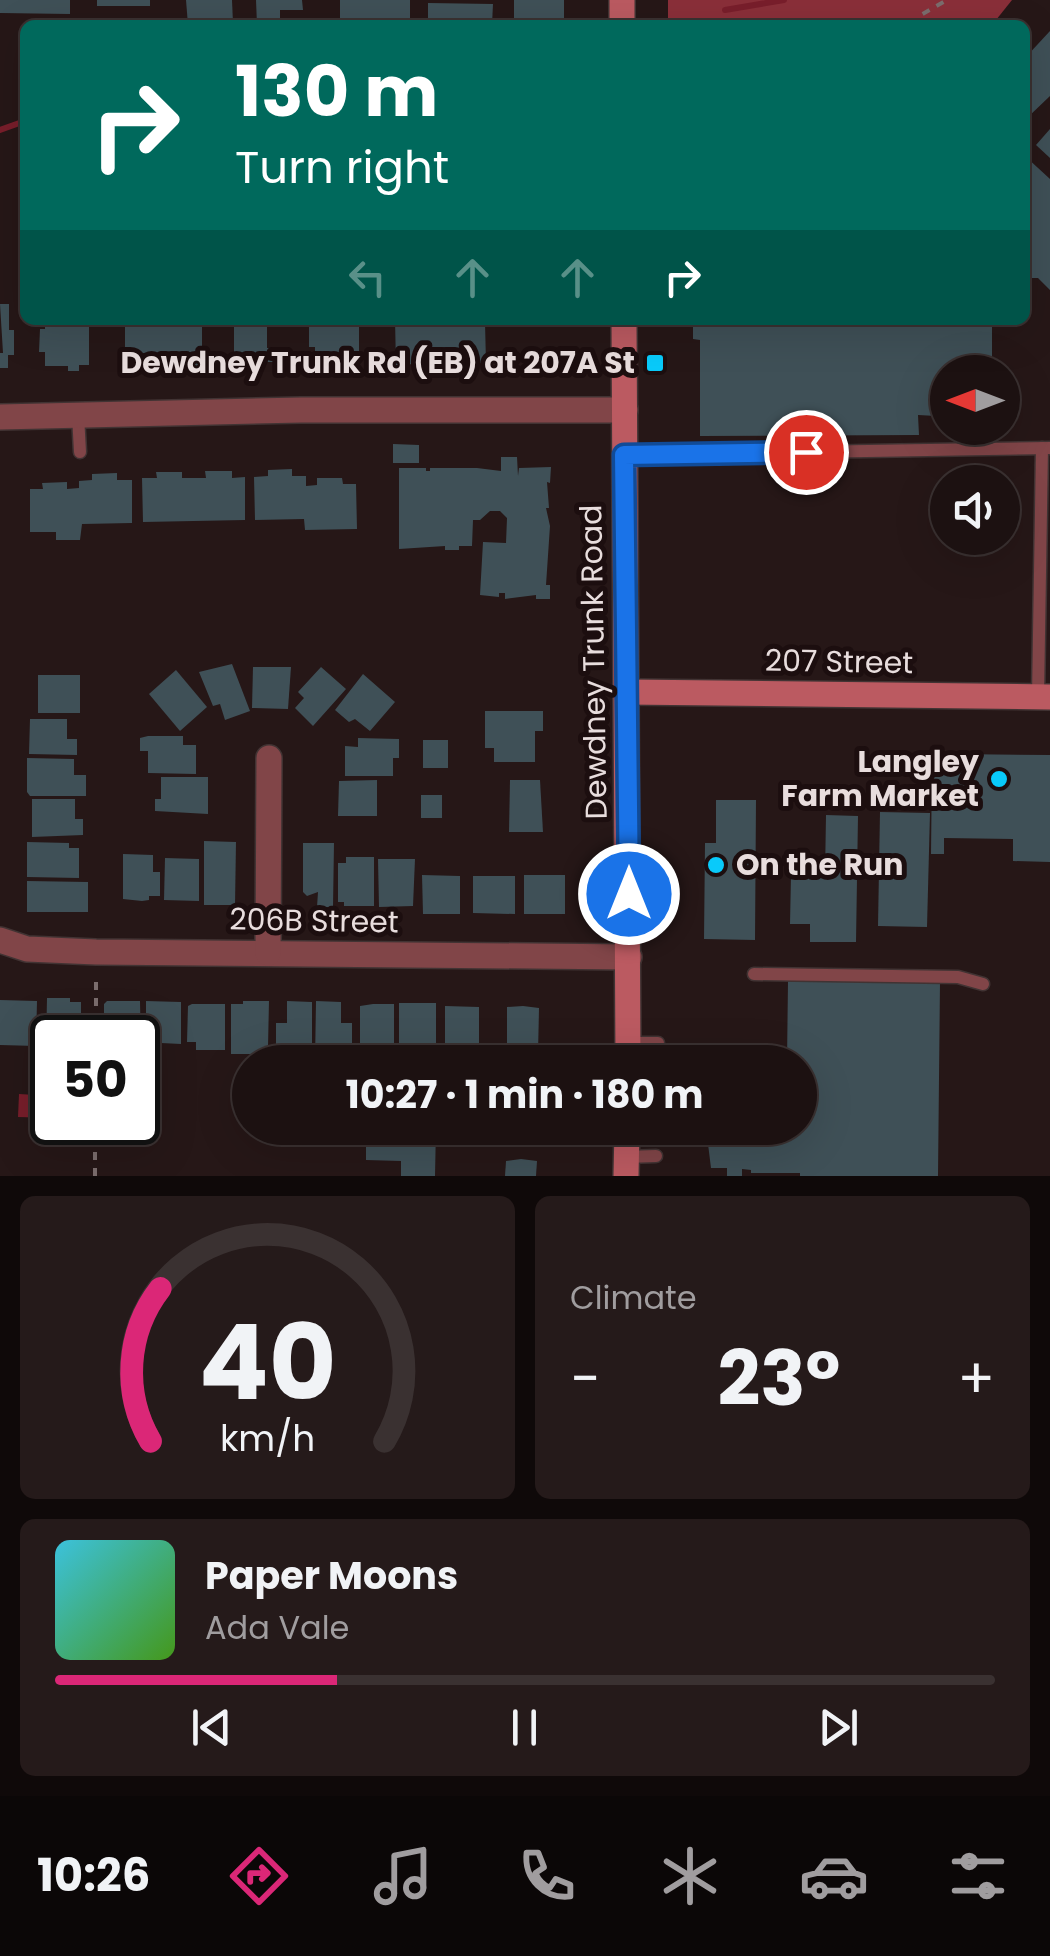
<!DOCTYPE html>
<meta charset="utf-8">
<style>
:root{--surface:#1c1111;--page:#251a1a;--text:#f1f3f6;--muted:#a09d9f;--line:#3a3131;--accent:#db2777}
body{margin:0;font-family:Poppins,sans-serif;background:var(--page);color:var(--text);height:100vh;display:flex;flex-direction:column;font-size:38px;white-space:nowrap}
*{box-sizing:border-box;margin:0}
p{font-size:32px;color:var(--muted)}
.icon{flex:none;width:55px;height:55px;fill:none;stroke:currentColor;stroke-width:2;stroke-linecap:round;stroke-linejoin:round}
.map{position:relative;height:1176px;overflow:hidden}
.sheet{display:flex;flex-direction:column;gap:20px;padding:20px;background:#0f0909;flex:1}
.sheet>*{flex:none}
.banner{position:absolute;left:20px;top:20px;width:1010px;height:305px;border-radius:15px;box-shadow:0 10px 40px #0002,0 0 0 2px var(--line);background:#00695c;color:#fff;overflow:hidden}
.needle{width:65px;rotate:270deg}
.buttons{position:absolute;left:930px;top:355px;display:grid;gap:20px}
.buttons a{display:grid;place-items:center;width:90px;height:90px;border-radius:50%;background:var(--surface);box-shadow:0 10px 40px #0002,0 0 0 2px var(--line);font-size:50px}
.speed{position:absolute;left:30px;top:1015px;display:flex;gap:20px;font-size:50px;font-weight:700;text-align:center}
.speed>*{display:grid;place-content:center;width:130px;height:130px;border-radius:50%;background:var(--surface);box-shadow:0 10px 40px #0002,0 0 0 2px var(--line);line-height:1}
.speed .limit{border:5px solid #111;border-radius:15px;background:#fff;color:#111}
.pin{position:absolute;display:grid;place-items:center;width:85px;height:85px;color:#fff;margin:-42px;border:5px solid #fff;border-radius:50%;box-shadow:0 2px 10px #0007}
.me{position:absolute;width:110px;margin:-55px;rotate:0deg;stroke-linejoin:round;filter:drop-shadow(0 0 8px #0008)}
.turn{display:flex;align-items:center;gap:35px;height:210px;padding:0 50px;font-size:45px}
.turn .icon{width:130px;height:130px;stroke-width:2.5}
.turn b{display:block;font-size:70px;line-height:85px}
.lanes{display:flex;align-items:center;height:95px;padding:0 50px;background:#0003;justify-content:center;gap:50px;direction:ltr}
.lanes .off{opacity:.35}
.big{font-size:75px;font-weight:700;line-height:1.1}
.sheet .card{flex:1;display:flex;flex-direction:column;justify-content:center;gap:15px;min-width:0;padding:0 35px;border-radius:15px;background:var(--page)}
.sheet .dial{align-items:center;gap:0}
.dial svg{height:260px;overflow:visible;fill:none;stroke:var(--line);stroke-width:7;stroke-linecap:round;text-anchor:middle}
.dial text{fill:var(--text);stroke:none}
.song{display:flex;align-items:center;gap:30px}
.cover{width:120px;height:120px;border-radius:15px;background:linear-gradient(135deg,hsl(190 70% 55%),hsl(100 70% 35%))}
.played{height:10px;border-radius:5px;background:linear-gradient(90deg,var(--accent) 30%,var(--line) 30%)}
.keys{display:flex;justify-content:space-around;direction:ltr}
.heat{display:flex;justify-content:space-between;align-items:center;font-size:55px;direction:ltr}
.sheet .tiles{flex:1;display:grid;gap:20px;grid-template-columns:1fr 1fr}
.card:last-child{grid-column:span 2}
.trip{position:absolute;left:232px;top:1045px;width:585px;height:100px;border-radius:50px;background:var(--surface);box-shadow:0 10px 40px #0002,0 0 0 2px var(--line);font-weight:700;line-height:100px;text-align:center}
.dock{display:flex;height:160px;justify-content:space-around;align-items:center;background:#0b0707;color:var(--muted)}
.dock .icon{width:70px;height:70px}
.dock .selected{color:var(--accent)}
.dock b{font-size:45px;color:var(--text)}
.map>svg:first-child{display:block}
.forest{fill:#8a2f39}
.water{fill:#781e2b}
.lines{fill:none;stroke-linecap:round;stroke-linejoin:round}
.stream{stroke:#781e2b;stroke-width:6}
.building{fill:#3f5057}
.lane-casing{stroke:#413333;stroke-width:15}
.street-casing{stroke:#413333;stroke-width:28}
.secondary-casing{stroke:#413333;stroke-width:28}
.path{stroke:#7b6d6d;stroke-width:4;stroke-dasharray:8 8;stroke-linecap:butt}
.lane{stroke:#814548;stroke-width:12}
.street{stroke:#814548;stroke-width:25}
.secondary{stroke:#bb5a61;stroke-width:25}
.route-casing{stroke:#114b97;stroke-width:25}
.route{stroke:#1a73e8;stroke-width:18}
.poi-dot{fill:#09cafa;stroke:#1c0e0f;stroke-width:4}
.labels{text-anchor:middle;stroke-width:10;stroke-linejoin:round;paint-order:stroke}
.poi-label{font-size:30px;font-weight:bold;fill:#e8dddd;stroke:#1c0e0f;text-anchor:end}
.street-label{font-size:30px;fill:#e8dddd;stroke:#1c0e0f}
</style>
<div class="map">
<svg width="1050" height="1176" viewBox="0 0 1050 1176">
<rect width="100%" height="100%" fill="#261717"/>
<polygon class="forest" points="668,0 1012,0 992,25 668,25"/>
<polygon class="water" points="19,1094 52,1096 52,1118 18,1117"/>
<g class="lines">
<g class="stream">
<polyline points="725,10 784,0"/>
<polyline points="0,130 25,121"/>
</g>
</g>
<g class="building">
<polygon points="0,0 70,0 70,14 0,13"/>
<rect x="97" y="0" width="53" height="6"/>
<polygon points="186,0 232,0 233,23 188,25"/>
<polygon points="256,0 302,0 303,10 280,10 280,25 257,25"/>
<rect x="340" y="0" width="70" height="24"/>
<rect x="514" y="0" width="50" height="21"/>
<polygon points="428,3 493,4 492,25 428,25"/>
<polygon points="1050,31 1050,96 1027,118 1025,58"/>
<polygon points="1050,129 1050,158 1036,145"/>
<polygon points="1025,156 1050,179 1050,290 1038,278 1025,278"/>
<polygon points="0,304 9,304 9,330 14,330 14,355 8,355 8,368 0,368 0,353 3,353"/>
<polygon points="45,320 89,320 89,365 79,365 79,371 68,371 68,366 45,366 45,352 39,352 40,329 45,329"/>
<polygon points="125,320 202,321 202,364 198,364 198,371 176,370 176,364 149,364 150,353 125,353"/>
<polygon points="234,320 278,320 278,324 267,324 267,348 277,348 277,362 234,362"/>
<polygon points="315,320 359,320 359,361 315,361 315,347 309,347 309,323 315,323"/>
<polygon points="395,320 485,322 486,363 448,364 448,358 434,359 434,363 396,365"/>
<polygon points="693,320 992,320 992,370 948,372 948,414 941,421 936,416 918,415 919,435 700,436 700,340 693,339"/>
<polygon points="393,444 419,445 419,463 393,463"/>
<polygon points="501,457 517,457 518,476 519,468 551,467 550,483 547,482 549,508 546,508 550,526 546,585 550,585 550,599 536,599 536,595 505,599 505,593 499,593 499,597 480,595 483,542 506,543 507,518 500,511 490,511 480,520 473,520 472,546 459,546 459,550 445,550 445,546 399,549 399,468 426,468 426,471 430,471 430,468 477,468 501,471"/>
<polygon points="292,469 292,476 306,476 306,486 317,485 317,478 342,478 343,484 356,484 357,529 305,530 304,519 255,520 254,477 268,476 268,470"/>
<polygon points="205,471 232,471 232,478 245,477 245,520 143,522 142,478 157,478 156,472 182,472 182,478 206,478"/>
<polygon points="117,473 117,480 132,480 132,523 82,524 80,540 56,540 56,532 30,532 30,489 43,489 42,483 67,482 67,489 79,488 79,481 92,480 92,474"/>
<polygon points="232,664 250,711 225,720 220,704 213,706 199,672"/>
<polygon points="253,667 291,667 288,709 252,708"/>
<polygon points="321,667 346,689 313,726 295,708 304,698 298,692"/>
<polygon points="176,670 207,707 180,731 149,694"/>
<polygon points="363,674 395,702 370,731 355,719 349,722 335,710"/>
<rect x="38" y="675" width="42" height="38"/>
<polygon points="485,711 543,711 543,731 535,731 535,762 494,762 494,748 485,748"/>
<polygon points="30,719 67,719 67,739 77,739 77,755 29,754"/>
<polygon points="148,736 183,736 183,745 196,745 196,774 148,773 148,751 140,751 140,738"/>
<polygon points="358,738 399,739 399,758 393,758 393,776 345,776 345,746 358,747"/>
<rect x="423" y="740" width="25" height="28"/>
<polygon points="951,754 1050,755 1050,862 1013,861 1013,839 944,838 944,854 931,854 932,762 951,762"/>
<polygon points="27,758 74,759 74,775 86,775 86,796 30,796 27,792"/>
<polygon points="161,777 208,777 208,814 155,811 155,799 161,799"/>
<polygon points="377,780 377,816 338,816 339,781"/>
<polygon points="510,780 540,780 543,832 509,832"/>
<rect x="421" y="795" width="21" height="23"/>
<polygon points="32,799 75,799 75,819 83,819 83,835 32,837"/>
<polygon points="716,800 756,800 755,940 704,939 705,843 716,843"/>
<polygon points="880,812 930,813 927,927 878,926"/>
<polygon points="826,815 858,816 856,942 810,942 810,924 790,924 791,875 825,875"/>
<polygon points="204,841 236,842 235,905 204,905"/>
<polygon points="27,842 69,843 69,848 79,848 79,878 27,877"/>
<polygon points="303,843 334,843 333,907 317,907 318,892 307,896 303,892"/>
<polygon points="123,854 153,855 153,872 160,872 160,896 149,896 149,900 142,901 123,899"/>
<polygon points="346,857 374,857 374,906 344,906 344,902 338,902 338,863 346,863"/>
<polygon points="165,858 199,859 199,901 164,900"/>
<polygon points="378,859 415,859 413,906 379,907"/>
<polygon points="422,875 460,876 460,914 423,914"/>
<rect x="524" y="875" width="41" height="39"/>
<polygon points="473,876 515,876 515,914 473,913"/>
<polygon points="27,881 88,882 88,912 27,912"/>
<polygon points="788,981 940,982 938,1176 800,1176 800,1173 751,1173 751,1170 742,1169 742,1176 727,1176 727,1168 711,1168 706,1128 800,1128 800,1062 787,1062"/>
<polygon points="47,998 70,998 70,1002 81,1002 81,1038 52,1038 52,1049 46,1049"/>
<polygon points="0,1000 37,1001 36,1046 0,1045"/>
<polygon points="107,1001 140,1001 141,1047 138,1047 138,1038 104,1038 104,1004"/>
<polygon points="146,1001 181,1002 181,1044 161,1043 160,1054 146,1053"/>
<polygon points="243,1001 269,1001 268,1047 264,1047 264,1054 231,1054 231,1004 243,1004"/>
<polygon points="287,1001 312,1002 312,1062 276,1062 276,1023 287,1023"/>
<polygon points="316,1001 341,1002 341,1023 352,1023 352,1062 315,1062"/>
<rect x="399" y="1003" width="37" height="59"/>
<polygon points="192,1004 225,1004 225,1050 196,1050 196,1042 187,1042 188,1006"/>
<polygon points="373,1004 394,1004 394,1048 360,1048 360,1006"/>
<polygon points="445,1006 479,1007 479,1048 445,1048"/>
<polygon points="523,1006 539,1008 538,1055 507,1054 507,1007"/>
<polygon points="366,1128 436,1128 435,1176 401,1176 401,1161 366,1160"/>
<rect x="497" y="1128" width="39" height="11"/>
<polygon points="521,1159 537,1161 536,1176 505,1176 506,1161"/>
</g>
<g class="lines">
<defs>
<g id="lane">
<polyline points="78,415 80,452"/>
<polyline points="625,455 1050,448"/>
<polyline points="1038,697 1042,448"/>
<polyline points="754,974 958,977 983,984"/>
<polyline points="628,1043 658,1043"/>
<polyline points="626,1157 656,1156"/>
</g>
<g id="street">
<polyline points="0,417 301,410 625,410"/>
<polyline points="0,940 27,949 96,952 629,957"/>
<polyline points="268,953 269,758"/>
</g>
<g id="secondary">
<polyline points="622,0 622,25"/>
<polyline points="624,320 628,1062"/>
<polyline points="627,692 1050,697"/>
<polyline points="626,1176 627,1128"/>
</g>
</defs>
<use href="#lane" class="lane-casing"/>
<use href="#street" class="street-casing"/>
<use href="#secondary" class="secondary-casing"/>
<g class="path">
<polyline points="911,25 921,15 947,0"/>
<polyline points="96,1038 96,977"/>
<polyline points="95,1176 95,1122"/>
</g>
<use href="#lane" class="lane"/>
<use href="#street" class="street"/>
<use href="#secondary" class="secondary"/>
</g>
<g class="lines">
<defs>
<polyline id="route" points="629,894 624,455 806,452"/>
</defs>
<use href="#route" class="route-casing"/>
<use href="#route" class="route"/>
</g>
<g class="poi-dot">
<rect x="645" y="353" width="20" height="20" rx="5"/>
<circle cx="999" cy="779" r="10"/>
<circle cx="716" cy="865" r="10"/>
</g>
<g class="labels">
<g class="poi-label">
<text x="635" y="373">Dewdney Trunk Rd (EB) at 207A St</text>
<text x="979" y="772">Langley<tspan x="979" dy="34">Farm Market</tspan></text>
<text x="736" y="875" text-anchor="start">On the Run</text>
</g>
<g class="street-label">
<text transform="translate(594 662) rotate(-91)" y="10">Dewdney Trunk Road</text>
<text transform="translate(839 662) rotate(1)" y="10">207 Street</text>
<text transform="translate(314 921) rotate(1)" y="10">206B Street</text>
</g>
</g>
</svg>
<div class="buttons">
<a><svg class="needle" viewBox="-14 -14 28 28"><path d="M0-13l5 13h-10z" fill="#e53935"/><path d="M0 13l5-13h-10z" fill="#a09d9f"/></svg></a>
<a><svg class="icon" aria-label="sound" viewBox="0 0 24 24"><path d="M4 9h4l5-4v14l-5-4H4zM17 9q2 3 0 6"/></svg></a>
</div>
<div class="speed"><div class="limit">50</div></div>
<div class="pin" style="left:806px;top:452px;background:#d93025"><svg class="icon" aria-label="arrive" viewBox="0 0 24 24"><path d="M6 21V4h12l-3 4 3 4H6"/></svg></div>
<svg class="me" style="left:629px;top:894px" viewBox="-20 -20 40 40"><circle r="17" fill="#1a73e8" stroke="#fff" stroke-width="3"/><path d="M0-11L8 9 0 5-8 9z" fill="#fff"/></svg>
<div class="trip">10:27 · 1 min · 180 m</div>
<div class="banner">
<div class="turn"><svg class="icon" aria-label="right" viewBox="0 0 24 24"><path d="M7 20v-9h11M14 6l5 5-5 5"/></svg><div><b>130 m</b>Turn right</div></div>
<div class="lanes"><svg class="icon off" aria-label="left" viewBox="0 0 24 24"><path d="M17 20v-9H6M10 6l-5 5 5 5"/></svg><svg class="icon off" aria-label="ahead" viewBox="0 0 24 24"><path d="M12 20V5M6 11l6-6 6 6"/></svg><svg class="icon off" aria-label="ahead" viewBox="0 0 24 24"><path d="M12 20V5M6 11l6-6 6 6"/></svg><svg class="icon" aria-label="right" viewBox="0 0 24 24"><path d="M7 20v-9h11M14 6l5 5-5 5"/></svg></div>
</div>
</div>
<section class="sheet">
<div class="tiles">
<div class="card dial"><svg viewBox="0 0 100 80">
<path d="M14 69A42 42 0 1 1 86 69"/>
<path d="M14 69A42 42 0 0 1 17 22" stroke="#db2777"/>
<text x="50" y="56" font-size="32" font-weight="700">40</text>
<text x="50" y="72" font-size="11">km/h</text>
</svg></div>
<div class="card"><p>Climate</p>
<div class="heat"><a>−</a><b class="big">23°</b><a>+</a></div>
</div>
<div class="card">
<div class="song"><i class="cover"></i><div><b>Paper Moons</b><p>Ada Vale</p></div></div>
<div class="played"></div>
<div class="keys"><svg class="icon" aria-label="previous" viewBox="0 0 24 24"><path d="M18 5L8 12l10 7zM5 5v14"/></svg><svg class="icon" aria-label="pause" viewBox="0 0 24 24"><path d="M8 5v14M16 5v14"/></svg><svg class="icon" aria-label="next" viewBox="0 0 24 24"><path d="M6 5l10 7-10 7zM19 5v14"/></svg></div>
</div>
</div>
</section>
<nav class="dock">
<b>10:26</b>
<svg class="icon selected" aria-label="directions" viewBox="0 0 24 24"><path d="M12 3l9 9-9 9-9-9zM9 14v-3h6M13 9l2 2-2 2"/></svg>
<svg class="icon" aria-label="music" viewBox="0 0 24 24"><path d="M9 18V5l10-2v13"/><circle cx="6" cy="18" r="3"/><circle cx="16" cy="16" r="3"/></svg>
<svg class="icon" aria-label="phone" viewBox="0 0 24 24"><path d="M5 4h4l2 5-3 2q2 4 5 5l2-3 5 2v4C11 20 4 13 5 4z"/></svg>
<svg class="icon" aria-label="climate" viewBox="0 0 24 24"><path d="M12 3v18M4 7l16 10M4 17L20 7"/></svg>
<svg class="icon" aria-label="car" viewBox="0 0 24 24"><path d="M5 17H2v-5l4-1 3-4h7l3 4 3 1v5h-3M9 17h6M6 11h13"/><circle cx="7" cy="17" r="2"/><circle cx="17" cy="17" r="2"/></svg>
<svg class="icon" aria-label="filters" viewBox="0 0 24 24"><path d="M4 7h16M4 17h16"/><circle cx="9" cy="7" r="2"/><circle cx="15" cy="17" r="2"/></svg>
</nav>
